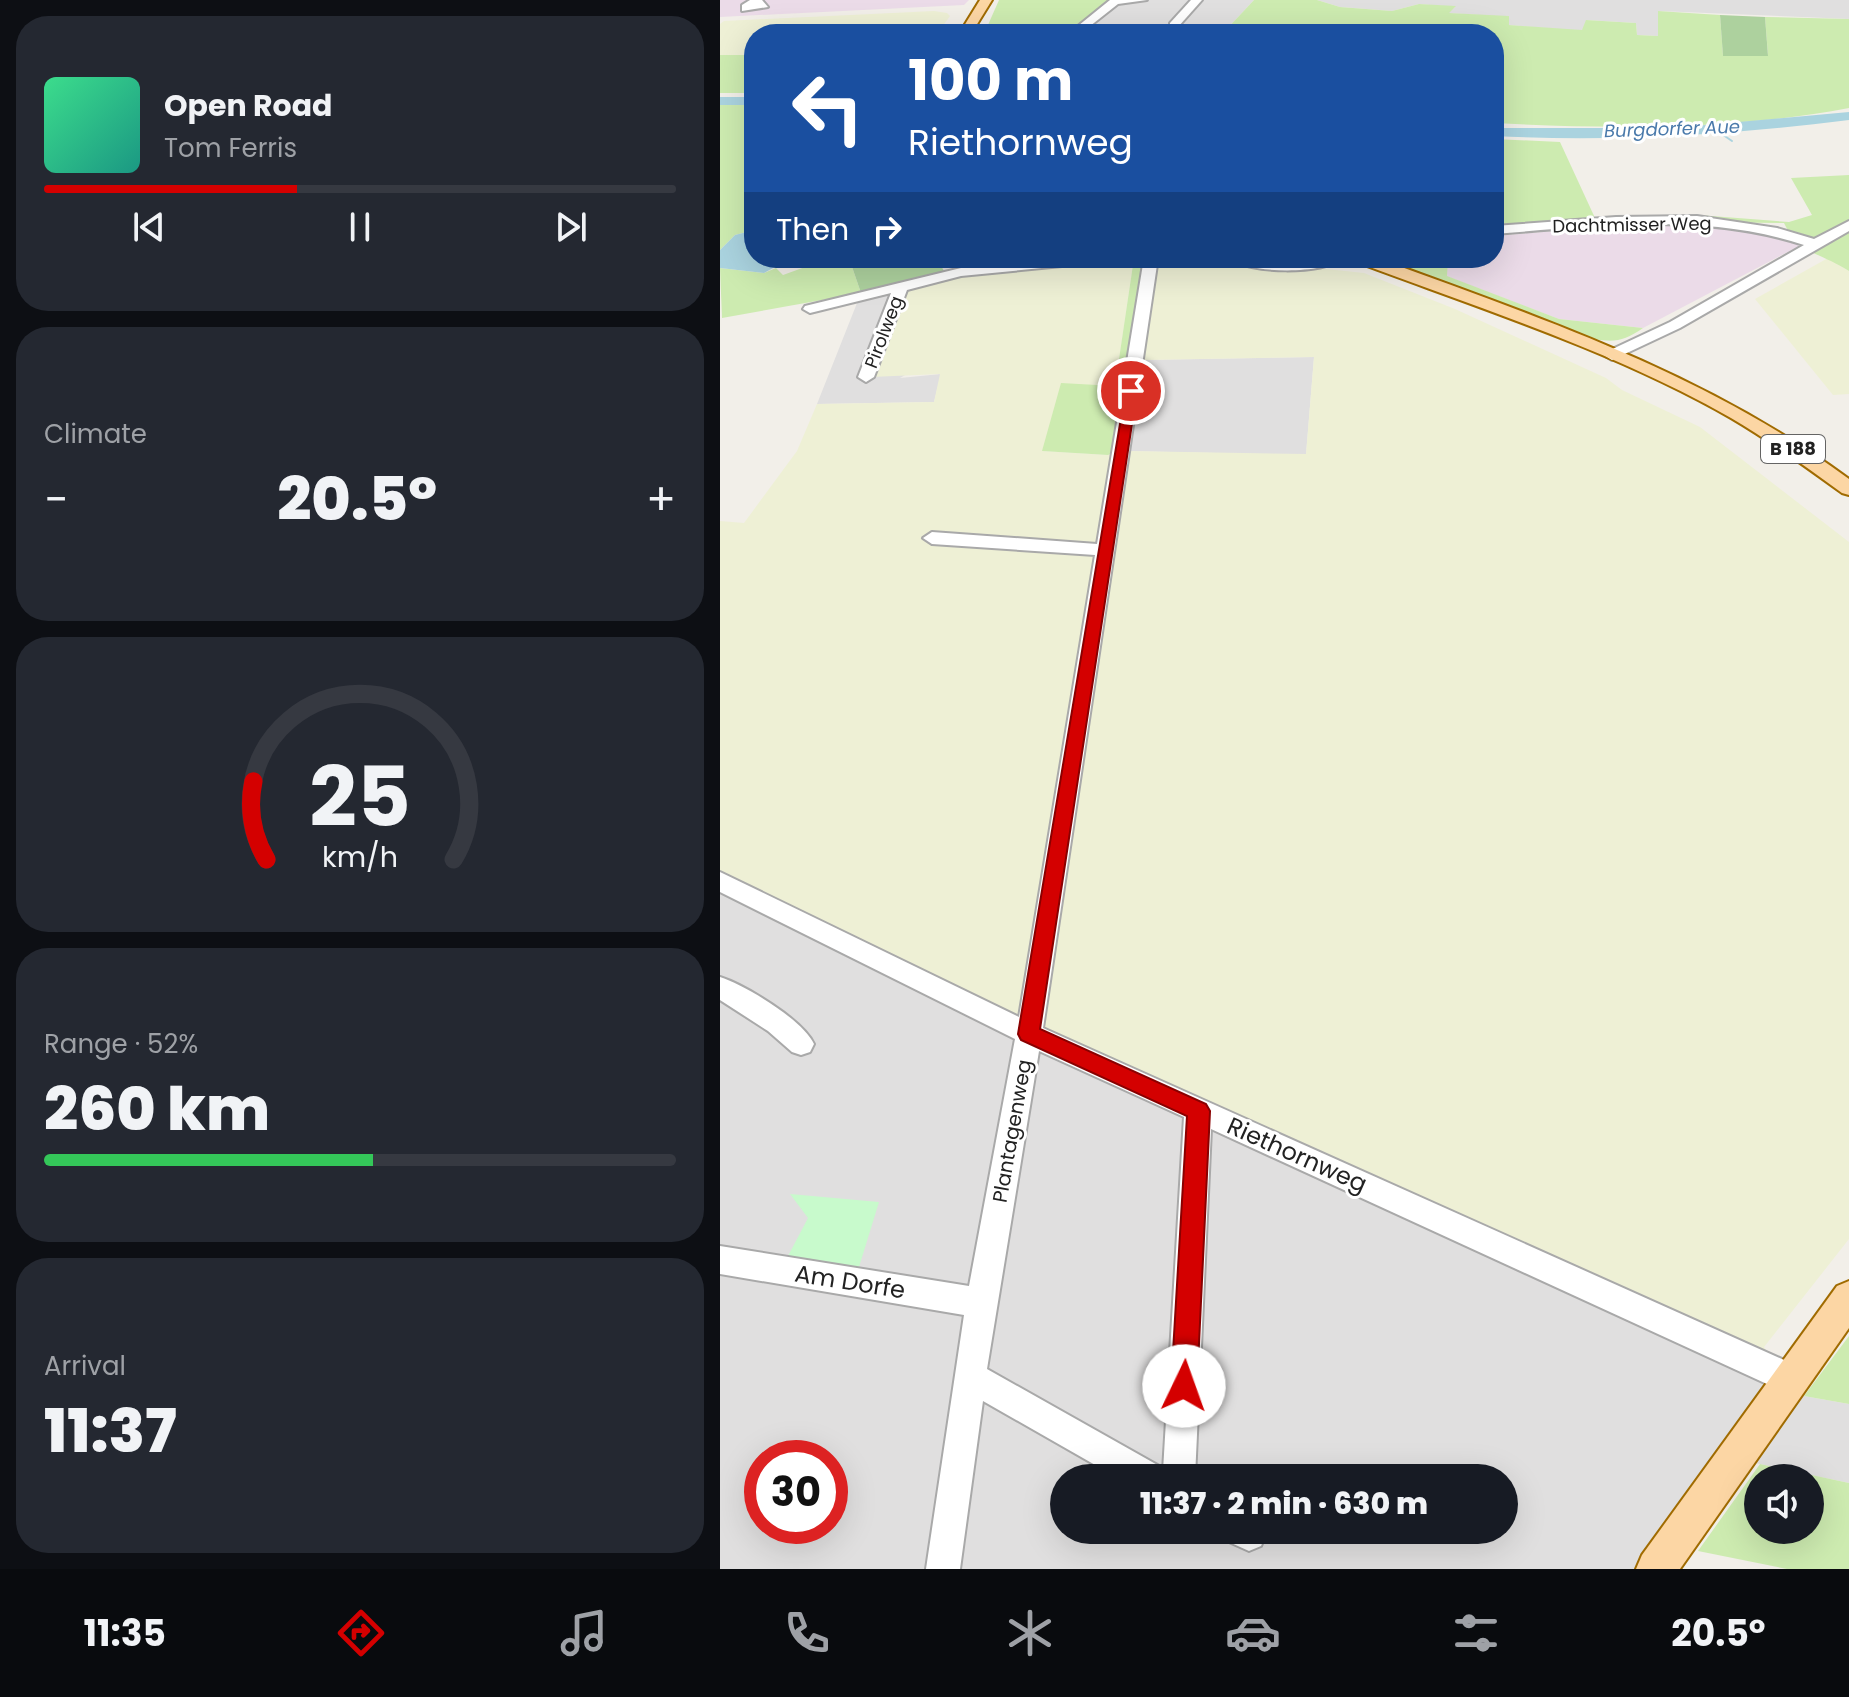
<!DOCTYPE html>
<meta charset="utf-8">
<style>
:root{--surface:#171b24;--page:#242831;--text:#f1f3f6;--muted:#9ea1a6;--line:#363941;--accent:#d40000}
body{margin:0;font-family:Poppins,sans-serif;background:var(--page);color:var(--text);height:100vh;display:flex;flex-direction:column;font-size:30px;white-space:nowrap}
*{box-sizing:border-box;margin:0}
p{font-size:26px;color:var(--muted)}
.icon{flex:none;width:44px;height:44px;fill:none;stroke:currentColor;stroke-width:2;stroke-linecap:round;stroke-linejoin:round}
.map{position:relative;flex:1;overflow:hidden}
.drawer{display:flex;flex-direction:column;gap:16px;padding:16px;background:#0d0f14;width:720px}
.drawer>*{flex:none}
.guide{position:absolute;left:24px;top:24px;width:760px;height:244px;border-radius:32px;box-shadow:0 8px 32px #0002;background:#1a4fa0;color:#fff;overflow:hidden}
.buttons{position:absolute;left:1024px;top:1464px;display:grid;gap:16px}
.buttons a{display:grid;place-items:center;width:80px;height:80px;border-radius:50%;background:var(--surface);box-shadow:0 8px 32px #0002;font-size:40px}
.speed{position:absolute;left:24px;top:1440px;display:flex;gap:16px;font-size:40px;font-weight:700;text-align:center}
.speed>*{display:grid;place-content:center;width:104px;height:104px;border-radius:50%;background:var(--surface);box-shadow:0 8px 32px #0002;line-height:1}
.speed .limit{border:12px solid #d22;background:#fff;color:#111}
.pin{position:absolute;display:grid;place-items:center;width:68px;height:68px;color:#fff;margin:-34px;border:4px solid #fff;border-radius:50%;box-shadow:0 2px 8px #0007}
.me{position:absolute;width:88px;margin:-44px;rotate:3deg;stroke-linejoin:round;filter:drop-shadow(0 0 6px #0008)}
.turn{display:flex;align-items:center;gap:28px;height:168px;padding:0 32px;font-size:36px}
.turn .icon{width:104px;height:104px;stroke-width:2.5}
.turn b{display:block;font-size:56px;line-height:68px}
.then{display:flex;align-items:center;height:76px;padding:0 32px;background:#0003;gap:16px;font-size:30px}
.big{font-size:60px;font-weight:800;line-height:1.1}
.drawer .widget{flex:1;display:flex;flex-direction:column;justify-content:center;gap:12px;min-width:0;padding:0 28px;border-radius:32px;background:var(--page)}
.drawer .dial{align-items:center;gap:0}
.dial svg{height:208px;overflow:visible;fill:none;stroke:var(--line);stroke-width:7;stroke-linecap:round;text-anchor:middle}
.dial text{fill:var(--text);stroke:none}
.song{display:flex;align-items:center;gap:24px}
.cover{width:96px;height:96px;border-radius:12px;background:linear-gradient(135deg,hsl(150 70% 55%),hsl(170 70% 35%))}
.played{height:8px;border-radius:4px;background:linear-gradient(90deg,var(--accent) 40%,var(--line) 40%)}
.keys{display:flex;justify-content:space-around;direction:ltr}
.heat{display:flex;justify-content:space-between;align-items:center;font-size:44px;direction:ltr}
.charge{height:12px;border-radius:6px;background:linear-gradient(90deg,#34c759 52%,var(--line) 0)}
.trip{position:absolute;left:330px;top:1464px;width:468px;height:80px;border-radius:40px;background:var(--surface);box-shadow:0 8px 32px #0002;font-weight:800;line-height:80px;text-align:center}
.menu{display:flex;height:128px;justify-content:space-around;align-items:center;background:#090b0e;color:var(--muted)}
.menu .icon{width:56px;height:56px}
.menu .selected{color:var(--accent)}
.menu b{font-size:36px;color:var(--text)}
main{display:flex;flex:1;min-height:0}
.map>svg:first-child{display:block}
.residential{fill:#e0dfdf;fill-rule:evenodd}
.industrial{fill:#ebdbe8}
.farmland{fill:#eef0d5}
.grass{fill:#cdebb0;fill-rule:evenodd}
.forest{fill:#add19e}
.park{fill:#c8facc}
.water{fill:#aad3df}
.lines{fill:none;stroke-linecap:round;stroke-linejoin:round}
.stream{stroke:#aad3df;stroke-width:2}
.river{fill:#aad3df;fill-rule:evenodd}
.minor-casing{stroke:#a9a9a9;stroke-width:4}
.major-casing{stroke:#a06b00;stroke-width:4}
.minor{fill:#fff;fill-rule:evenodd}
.major{fill:#fcd6a4;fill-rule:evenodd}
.route{fill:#d40000;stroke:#8a0000;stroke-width:2}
.labels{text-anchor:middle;stroke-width:6;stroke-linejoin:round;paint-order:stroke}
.far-water-label{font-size:18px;font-style:italic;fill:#4a7aab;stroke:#fff}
.far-street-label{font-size:18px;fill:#222;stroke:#fff}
.shield{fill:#fff;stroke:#646464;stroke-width:2}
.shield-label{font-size:18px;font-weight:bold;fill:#222}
.street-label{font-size:20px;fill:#222;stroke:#fff}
.near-street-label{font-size:24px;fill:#222;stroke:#fff}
</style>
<main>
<section class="drawer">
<div class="widget">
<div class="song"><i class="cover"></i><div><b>Open Road</b><p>Tom Ferris</p></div></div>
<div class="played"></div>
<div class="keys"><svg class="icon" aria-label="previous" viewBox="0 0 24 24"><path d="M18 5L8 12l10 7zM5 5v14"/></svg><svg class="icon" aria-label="pause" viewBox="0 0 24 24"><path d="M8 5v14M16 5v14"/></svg><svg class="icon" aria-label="next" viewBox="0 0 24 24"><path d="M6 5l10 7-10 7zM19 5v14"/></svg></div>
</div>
<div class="widget"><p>Climate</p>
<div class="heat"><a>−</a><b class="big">20.5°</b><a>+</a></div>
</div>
<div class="widget dial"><svg viewBox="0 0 100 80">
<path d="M14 69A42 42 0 1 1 86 69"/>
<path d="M14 69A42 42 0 0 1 9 39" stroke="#d40000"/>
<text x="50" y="56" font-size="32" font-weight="700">25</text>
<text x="50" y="72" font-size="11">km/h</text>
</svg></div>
<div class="widget"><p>Range · 52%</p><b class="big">260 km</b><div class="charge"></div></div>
<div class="widget"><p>Arrival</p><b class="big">11:37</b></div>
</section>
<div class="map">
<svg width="1129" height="1569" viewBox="0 0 1129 1569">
<rect width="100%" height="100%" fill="#f2efe9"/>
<g class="residential">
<polygon points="390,0 534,0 504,32 348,34"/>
<polygon points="597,0 1129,0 1129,19 938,11 938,36 917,35 916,23 867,20 862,31 789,25 789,17 728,13 735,7 699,4 672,11 620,7"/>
<polygon points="217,258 383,258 180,378 221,374 214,402 97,404 141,293 224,271"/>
<polygon points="594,357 586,455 406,451 423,360"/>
<path d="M 0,887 L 328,1050 L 1084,1396 L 1129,1404 L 1129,1483 L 1002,1456 L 923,1569 L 0,1569 ZM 42,1458 L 110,1458 L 110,1526 L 42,1526 ZM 344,1478 L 784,1478 L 784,1530 L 344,1530 Z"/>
</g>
<g class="industrial">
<polygon points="0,0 249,0 244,5 0,17"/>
<polygon points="946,222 1027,226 1072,239 1079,246 923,328 839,319 726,276 728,258 774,258 774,236"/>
</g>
<g class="farmland">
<polygon points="214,11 227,13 230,16 217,34 34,34 34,55 0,55 0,24 4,21"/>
<polygon points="414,258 395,387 322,451 388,455 395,452 375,545 377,552 303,1024 0,873 0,521 24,523 77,451 97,404 214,402 220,374 151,377 184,288 273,269"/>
<polygon points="442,258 503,258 644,273 735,309 886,378 902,390 980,427 1129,542 1129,1239 1044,1347 1051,1360 317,1033 406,451 586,454 594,357 423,360 436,260"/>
<polygon points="1108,258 1129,271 1129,394 1113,395 1035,299"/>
</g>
<g class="grass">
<polygon points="279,0 390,0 348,34 264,34"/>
<path d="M 534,0 L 597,0 L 620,7 L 672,11 L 699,4 L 736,6 L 729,13 L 789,16 L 789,25 L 862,30 L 866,20 L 916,23 L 917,35 L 938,36 L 938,11 L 1000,15 L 1003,56 L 1048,55 L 1045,17 L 1129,19 L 1129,108 C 1013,130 891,129 774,123 L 774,34 L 461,34 L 504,32 Z"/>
<rect x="0" y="55" width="34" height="38"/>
<polygon points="0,103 34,103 34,230 15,235 0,250"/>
<polygon points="774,139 840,142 875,218 837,224 774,228"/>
<path d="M 1129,175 L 1129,271 C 1101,253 1079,254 1064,223 L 896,221 L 892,217 L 978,215 L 1069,222 L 1092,215 L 1071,178 Z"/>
<polygon points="110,258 129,258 141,293 2,318 0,268 44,273 56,268 63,275"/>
<polygon points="414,258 424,258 395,452 388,455 322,451 341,383 395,386"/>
<path d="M 657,258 L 728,258 L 727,276 L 839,319 L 923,328 C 903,342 893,343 869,338 Z"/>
<polygon points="1129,1336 1129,1404 1084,1396"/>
<path d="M 1040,1464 L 1129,1483 L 1129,1569 L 1067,1569 L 978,1551 ZM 1038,1478 L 1090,1478 L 1090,1530 L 1038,1530 Z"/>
</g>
<g class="forest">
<polygon points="1000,15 1045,17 1048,56 1003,56"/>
<polygon points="129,258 217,258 224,271 141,293"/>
</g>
<polygon class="park" points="70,1194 159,1202 139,1267 68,1256 88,1218"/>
<polygon class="water" points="34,230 34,258 62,258 64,262 44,273 0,268 0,250 15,235"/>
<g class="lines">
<polyline class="stream" points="996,130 1012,141"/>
<g class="river">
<rect x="0" y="97" width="34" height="8"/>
<path d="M 1129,112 L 1129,120 C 1011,135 893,142 774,136 L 774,128 L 952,128 Z"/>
</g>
<defs>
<g id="minor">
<polygon points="30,0 42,0 48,7 22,11 22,5"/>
<polygon points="390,0 427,0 398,4 360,34 348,34"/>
<polygon points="471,0 482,0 458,27 450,27 450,23"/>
<path d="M 977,216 L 1057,228 L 1094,239 L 1129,221 L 1129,231 L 960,328 L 892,360 L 884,355 L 886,352 L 950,322 L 1084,245 C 983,212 878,226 774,234 L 774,226 L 896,217 Z"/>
<polygon points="340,258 390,258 383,262 241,276 187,290 154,377 146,382 138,377 171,293 90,313 83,309 85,306 241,268"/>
<path d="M 424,258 L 438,258 L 323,1028 L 1082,1368 L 1086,1379 L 1082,1390 L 1071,1394 L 1060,1390 L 491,1129 L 475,1478 L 398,1478 L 263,1401 L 240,1569 L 206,1569 L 244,1315 L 0,1274 L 0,1246 L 249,1286 L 295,1039 L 0,892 L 0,872 L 299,1017 L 375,555 L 212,544 L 203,538 L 212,532 L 377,544 ZM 319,1051 L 464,1117 L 443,1471 L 441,1467 L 267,1369 Z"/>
<path d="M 508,258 L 579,261 L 624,258 C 604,275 528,274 508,258 Z"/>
<path d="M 0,977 C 25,985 83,1020 94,1044 L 90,1052 L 81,1055 L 72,1052 L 48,1031 L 0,1000 Z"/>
<polygon points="504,1530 544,1530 546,1534 541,1546 529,1551 509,1542"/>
</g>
<g id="major">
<polygon points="260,0 272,0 251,34 239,34"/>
<path d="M 634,258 L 657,258 C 823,319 985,373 1129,479 L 1129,495 L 1122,493 C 1086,467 1050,441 1011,418 C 894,351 762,309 636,262 Z"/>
<polygon points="1129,1281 1129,1328 960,1569 916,1569 922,1555 1117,1286"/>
</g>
</defs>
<use href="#minor" class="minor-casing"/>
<use href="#major" class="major-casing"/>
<use href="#minor" class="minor"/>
<use href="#major" class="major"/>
</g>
<polygon class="route" points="406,388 417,391 320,1029 486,1104 490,1111 477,1386 473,1395 464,1399 455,1395 451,1386 467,1116 301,1040 298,1034"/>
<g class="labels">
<g class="far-water-label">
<text transform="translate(952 129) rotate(-2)" y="6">Burgdorfer Aue</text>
</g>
<g class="far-street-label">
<text transform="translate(912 225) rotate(-1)" y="6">Dachtmisser Weg</text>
<text transform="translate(164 332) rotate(-69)" y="6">Pirolweg</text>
</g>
<rect class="shield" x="1041" y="435" width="64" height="28" rx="6"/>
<g class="shield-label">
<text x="1073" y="455">B 188</text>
</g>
<g class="street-label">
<text transform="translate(292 1131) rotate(-80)" y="7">Plantagenweg</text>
</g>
<g class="near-street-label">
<text transform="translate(577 1155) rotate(24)" y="8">Riethornweg</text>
<text transform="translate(130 1282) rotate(9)" y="8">Am Dorfe</text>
</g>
</g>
</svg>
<div class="buttons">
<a><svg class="icon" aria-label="sound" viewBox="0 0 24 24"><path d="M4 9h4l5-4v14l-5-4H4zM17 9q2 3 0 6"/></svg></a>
</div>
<div class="speed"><div class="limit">30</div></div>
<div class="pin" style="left:411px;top:391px;background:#d93025"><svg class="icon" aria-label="arrive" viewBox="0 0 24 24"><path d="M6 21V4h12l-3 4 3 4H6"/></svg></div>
<svg class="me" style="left:464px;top:1386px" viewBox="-20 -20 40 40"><circle r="19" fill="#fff"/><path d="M0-13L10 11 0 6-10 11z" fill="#d40000"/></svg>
<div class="trip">11:37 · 2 min · 630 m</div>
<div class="guide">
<div class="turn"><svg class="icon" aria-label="left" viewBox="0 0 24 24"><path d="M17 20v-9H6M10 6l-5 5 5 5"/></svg><div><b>100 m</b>Riethornweg</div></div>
<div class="then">Then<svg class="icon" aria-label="right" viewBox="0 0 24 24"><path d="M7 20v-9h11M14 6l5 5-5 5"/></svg></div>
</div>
</div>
</main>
<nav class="menu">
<b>11:35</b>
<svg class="icon selected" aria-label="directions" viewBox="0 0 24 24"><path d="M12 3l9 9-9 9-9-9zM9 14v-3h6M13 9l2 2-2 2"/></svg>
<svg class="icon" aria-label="music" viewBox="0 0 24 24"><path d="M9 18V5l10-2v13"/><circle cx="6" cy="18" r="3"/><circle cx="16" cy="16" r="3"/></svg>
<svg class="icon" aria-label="phone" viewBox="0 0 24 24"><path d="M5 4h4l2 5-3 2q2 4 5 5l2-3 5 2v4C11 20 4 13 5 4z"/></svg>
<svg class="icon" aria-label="climate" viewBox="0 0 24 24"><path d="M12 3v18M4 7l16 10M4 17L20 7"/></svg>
<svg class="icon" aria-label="car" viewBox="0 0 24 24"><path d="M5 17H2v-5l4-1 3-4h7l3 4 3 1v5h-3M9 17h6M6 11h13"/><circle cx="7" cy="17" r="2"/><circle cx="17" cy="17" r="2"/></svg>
<svg class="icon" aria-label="filters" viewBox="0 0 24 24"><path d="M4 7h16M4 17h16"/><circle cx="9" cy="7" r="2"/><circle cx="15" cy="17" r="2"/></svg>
<b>20.5°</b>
</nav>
